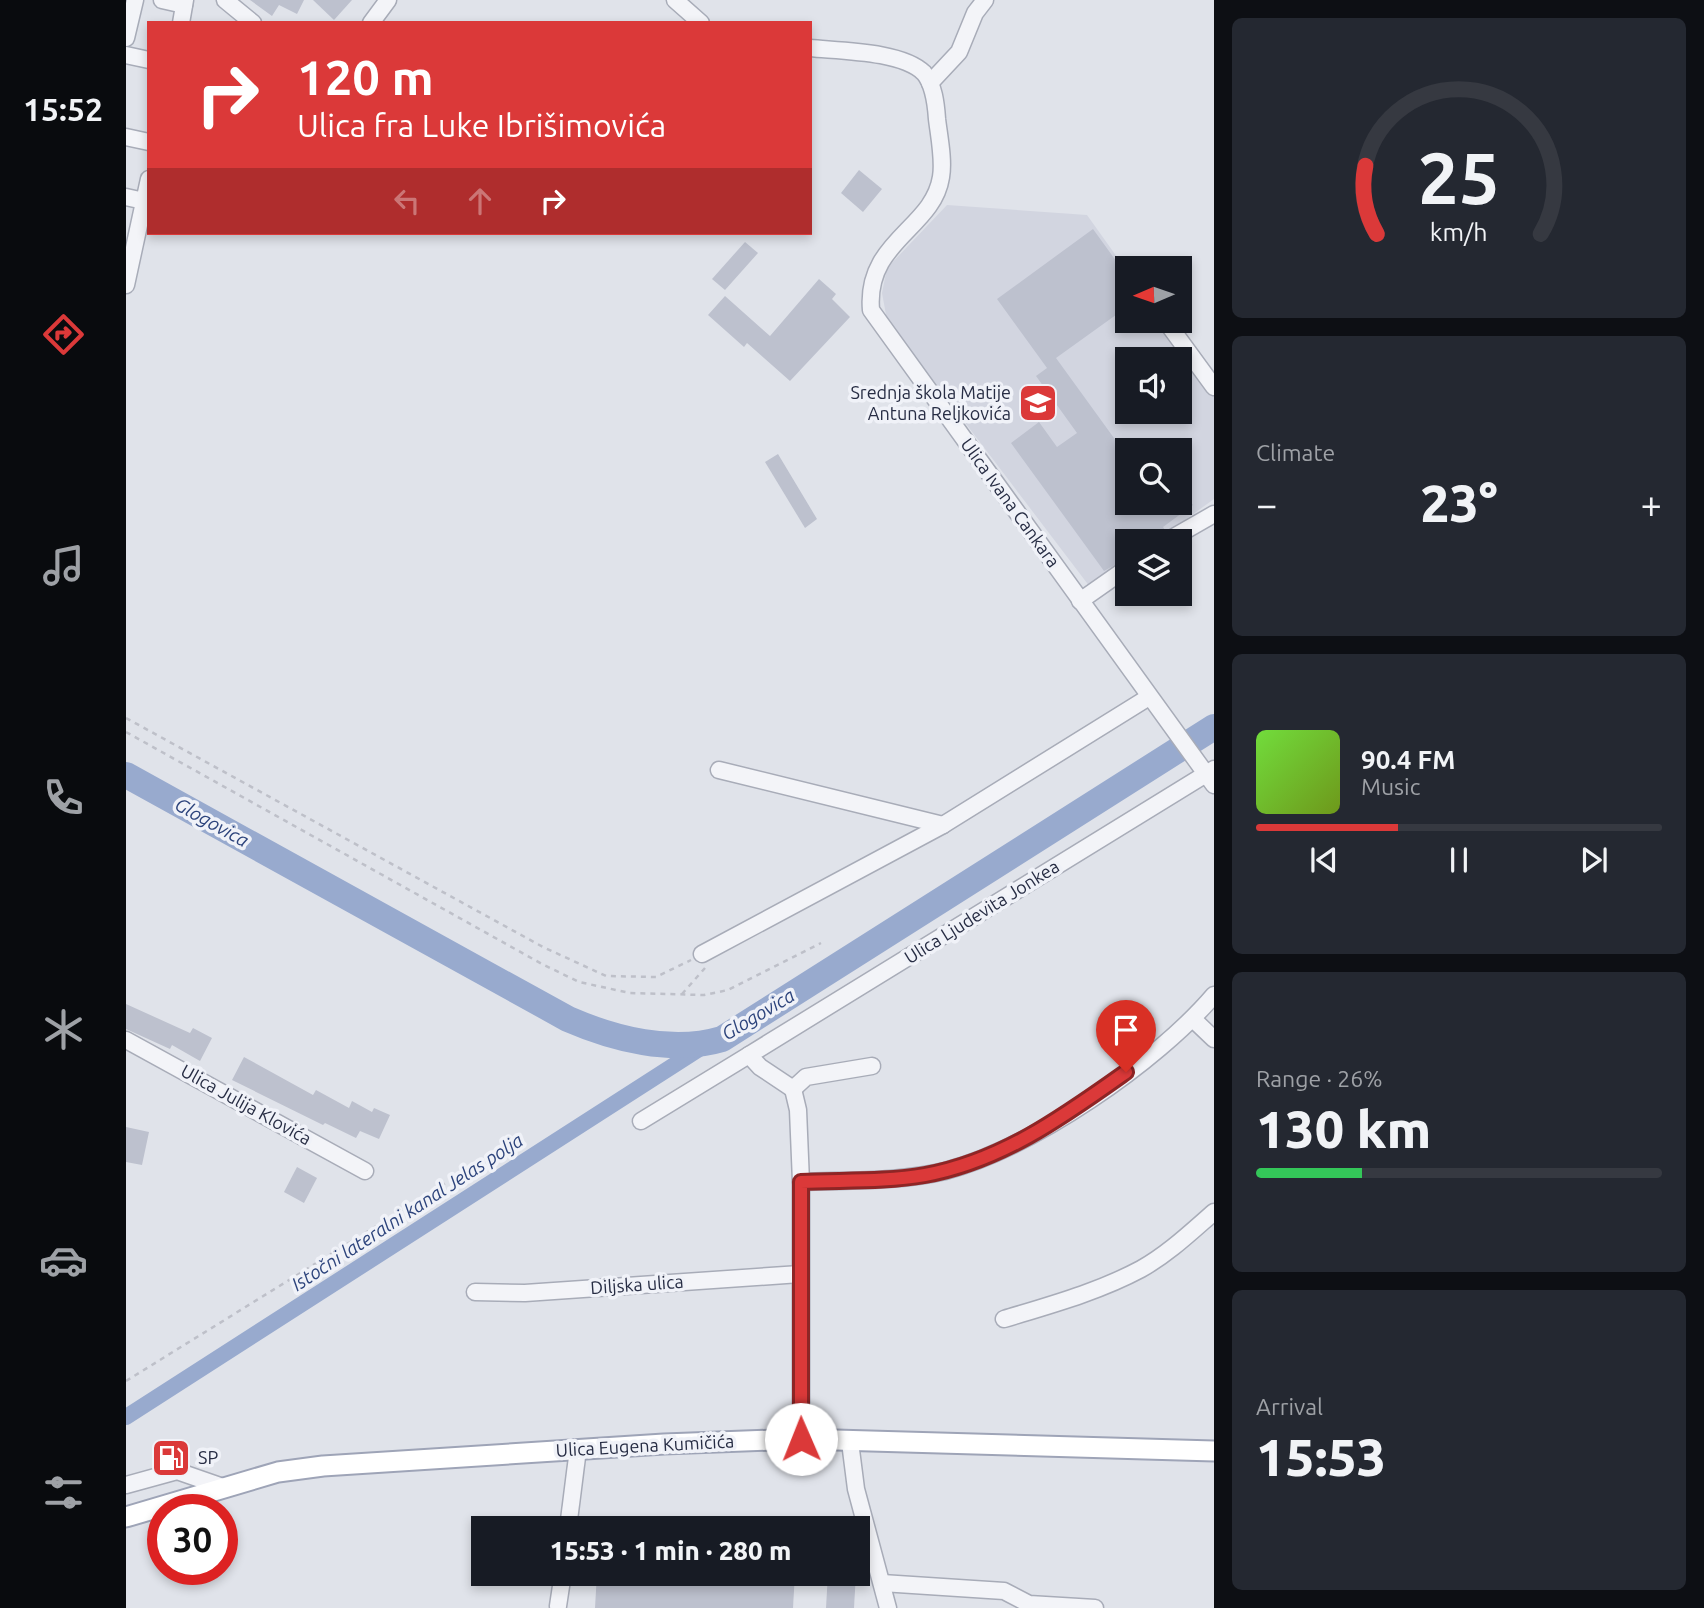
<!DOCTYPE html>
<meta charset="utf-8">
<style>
:root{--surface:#171b24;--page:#242831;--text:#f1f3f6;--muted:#9ea1a6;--line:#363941;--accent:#db3939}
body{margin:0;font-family:Ubuntu,sans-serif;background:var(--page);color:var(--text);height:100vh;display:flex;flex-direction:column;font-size:26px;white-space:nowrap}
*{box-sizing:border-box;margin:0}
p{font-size:23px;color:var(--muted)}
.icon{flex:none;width:38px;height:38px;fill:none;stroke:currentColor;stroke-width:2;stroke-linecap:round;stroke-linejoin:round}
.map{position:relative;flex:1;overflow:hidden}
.drawer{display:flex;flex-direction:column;gap:18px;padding:18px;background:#0d0f14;width:490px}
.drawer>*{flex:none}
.banner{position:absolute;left:21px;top:21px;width:665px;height:214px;border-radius:0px;box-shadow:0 4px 10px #0003;background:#db3939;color:#fff;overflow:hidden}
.needle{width:46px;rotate:268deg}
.fabs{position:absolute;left:989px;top:256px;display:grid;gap:14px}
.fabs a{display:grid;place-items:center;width:77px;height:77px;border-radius:0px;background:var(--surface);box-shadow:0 4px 10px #0003;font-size:35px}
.speed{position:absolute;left:21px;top:1494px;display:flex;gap:14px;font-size:35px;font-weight:700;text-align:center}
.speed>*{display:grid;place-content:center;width:91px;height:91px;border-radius:50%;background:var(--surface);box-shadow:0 4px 10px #0003;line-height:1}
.speed .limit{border:10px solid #d22;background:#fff;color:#111}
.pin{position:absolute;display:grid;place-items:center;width:60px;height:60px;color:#fff;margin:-72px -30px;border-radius:50% 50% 50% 0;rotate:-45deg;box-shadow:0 0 7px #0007}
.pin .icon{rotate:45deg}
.me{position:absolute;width:77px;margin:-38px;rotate:359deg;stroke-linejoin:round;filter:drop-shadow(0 0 5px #0008)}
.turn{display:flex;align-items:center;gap:24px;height:147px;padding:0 35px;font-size:32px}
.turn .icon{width:91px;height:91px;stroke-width:2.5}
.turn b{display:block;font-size:49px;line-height:60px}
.lanes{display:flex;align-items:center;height:66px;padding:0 35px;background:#0003;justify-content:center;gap:35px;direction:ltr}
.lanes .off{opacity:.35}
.big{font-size:52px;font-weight:800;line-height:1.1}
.drawer .widget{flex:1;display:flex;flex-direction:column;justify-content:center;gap:10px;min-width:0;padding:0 24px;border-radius:10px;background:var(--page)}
.drawer .dial{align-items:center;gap:0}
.dial svg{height:182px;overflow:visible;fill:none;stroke:var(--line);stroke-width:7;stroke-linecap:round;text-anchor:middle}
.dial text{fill:var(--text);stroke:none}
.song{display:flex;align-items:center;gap:21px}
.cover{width:84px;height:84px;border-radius:10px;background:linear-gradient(135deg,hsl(100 70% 55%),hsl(80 70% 35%))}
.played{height:7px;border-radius:4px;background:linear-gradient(90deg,var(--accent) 35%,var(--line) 35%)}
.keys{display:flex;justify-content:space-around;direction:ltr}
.heat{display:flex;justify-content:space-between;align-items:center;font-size:38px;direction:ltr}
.charge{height:10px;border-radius:5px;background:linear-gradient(90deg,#34c759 26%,var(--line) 0)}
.trip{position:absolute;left:345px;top:1516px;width:399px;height:70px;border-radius:0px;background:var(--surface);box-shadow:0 4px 10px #0003;font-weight:800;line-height:70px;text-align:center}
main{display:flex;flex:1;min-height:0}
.tab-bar{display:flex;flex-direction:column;width:126px;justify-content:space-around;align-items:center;background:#090b0e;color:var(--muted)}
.tab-bar .icon{width:49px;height:49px}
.tab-bar .current{color:var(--accent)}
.tab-bar b{font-size:32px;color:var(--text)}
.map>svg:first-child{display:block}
.built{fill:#d2d5e0;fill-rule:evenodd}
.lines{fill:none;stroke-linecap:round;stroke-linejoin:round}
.canal{stroke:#98aace;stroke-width:16}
.river{stroke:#98aace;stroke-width:26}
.building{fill:#bdc1ce}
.minor-casing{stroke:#a8acb8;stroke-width:19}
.major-casing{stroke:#9ea4b7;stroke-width:23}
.path{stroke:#bec0c9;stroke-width:2.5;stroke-dasharray:5 5;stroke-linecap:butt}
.minor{stroke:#f3f4f8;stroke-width:16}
.major{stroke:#fff;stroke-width:19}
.route-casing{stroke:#8e2525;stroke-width:18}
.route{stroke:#db3939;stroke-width:12}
.labels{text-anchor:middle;stroke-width:7;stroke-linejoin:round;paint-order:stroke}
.poi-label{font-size:18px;fill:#272d44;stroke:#f0f2f8;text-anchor:end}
.street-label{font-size:18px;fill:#272d44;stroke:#f0f2f8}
.water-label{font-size:19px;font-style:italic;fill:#2d447c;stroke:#f0f2f8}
</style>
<main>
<nav class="tab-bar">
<b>15:52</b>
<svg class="icon current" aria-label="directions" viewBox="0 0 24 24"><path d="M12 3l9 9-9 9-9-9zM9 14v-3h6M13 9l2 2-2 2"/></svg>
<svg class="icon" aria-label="music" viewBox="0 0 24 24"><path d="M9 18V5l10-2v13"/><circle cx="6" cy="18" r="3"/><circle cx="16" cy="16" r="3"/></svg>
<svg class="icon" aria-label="phone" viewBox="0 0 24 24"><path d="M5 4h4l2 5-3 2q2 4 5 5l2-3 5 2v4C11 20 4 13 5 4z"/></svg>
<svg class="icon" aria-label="climate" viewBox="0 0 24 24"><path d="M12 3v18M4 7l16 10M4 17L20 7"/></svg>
<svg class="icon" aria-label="car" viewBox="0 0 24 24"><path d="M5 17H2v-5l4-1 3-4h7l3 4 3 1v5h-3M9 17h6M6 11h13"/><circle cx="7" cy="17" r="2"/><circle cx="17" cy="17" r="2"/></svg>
<svg class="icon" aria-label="filters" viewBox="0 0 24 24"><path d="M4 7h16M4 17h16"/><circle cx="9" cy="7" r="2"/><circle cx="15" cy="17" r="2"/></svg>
</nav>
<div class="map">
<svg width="1088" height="1608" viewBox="0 0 1088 1608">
<rect width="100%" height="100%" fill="#e0e3ea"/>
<path class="built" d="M 821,205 L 961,215 L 1001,271 L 1001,320 L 1036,320 L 1088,394 L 1088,499 L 1030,541 L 1001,541 L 1001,561 L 964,587 L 761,320 L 756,293 L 761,268 ZM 1001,359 L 1054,359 L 1054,411 L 1001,411 ZM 1001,450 L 1054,450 L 1054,502 L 1001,502 Z"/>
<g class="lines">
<polyline class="canal" points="0,1417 584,1042"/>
<path class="river" d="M 0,775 L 442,1019 C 488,1039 546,1054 596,1039 L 1088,727"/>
</g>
<g class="building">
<polygon points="124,0 178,0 171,14 153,5 146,16"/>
<polygon points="187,0 226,0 208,20"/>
<polygon points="733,170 756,189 737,212 715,193"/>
<polygon points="967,229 1001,276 1001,307 930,358 1001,456 1001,502 1034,502 1039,508 1054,502 1058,494 1067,505 1037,527 1039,530 1028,541 1001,541 1001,558 978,571 885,443 913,422 931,447 951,433 910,376 921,368 871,299"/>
<polygon points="619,242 632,253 599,290 586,279"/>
<polygon points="693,279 710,294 706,299 724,317 664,381 621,343 618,347 582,315 599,296 644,336"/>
<polygon points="652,454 691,519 679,528 639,462"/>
<polygon points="0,1004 64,1033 67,1028 86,1038 74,1061 46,1045 44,1049 0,1029"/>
<polygon points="118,1057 187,1095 190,1090 223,1108 226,1101 246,1112 248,1108 264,1115 253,1139 234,1131 230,1138 199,1123 197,1125 106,1080"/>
<polygon points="0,1127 23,1132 16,1165 0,1162"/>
<polygon points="171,1167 191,1178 178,1203 158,1192"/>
<polygon points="471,1573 669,1573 667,1608 469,1608"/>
<polygon points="702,1573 730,1573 728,1608 700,1608"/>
</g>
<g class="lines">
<defs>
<g id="minor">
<polyline points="36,0 58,5"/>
<polyline points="99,0 127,23"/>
<polyline points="549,0 575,23"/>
<polyline points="55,23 59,0"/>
<polyline points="245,23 262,0"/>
<polyline points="0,38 9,0"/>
<path d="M 684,48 C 714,51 776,51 798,73 C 808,85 810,104 811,119 C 813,136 818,160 815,177 C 807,229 739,241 745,310 L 1088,785"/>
<polyline points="0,55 23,60"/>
<polyline points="804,83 833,52 849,13 859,0"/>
<polyline points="0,137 23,142"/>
<polyline points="0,197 18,201"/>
<polyline points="0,285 23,179"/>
<polyline points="1039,320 1088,387"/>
<polyline points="1041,541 1088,514"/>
<polyline points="954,601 1001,568"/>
<polyline points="593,770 817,825"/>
<polyline points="576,954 817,825 1023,697"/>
<polyline points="1067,1019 1088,1039"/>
<polyline points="0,1040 239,1171"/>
<polyline points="667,1089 634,1067 623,1055 1088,769"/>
<polyline points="667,1089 672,1110 675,1182 675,1439"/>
<polyline points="667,1089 680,1077 746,1066"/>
<polyline points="515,1121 623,1055"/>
<path d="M 675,1182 C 722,1180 773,1182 819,1171 C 906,1148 1030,1063 1088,995"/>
<polyline points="349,1292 399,1293 674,1274"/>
<path d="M 878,1319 C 924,1305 972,1292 1015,1269 C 1042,1254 1065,1232 1088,1212"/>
<polyline points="724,1442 730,1489 762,1608"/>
<polyline points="0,1485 51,1471 97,1487"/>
<polyline points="442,1528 452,1449"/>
<polyline points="756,1583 878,1591 903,1604 969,1608"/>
<polyline points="432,1606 437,1573"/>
</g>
<polyline id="major" points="0,1517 152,1472 197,1466 538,1444 675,1439 1088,1451"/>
</defs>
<use href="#minor" class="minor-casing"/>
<use href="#major" class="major-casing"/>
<g class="path">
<polyline points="0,718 417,947 480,976 530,977 565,960"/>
<polyline points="0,732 416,964 453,982 504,993 578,995 602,990 695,943"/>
<polyline points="556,994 579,968"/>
<polyline points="0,1381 323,1181"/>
</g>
<use href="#minor" class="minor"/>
<use href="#major" class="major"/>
</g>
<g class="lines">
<defs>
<path id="route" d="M 675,1439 L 675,1182 C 716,1180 759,1182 799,1175 C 876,1161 938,1116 1000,1072"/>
</defs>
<use href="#route" class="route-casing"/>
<use href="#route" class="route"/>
</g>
<defs>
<symbol id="school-square" viewBox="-11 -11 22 22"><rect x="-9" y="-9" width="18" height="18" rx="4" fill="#db3939" stroke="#f0f2f8"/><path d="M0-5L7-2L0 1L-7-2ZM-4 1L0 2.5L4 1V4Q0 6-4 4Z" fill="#fff"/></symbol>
<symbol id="fuel-square" viewBox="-11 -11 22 22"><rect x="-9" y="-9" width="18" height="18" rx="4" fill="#db3939" stroke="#f0f2f8"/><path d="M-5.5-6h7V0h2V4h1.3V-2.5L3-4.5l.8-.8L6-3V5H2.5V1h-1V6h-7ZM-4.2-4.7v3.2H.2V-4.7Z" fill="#fff"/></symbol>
</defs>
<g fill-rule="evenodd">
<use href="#school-square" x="890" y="381" width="44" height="44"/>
<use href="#fuel-square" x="23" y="1436" width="44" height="44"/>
</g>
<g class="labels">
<g class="poi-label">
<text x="885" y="399">Srednja škola Matije<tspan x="885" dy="21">Antuna Reljkovića</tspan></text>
<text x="72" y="1464" text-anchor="start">SP</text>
</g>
<g class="street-label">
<text transform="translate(884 503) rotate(54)" y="6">Ulica Ivana Cankara</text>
<text transform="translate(856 912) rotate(-32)" y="6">Ulica Ljudevita Jonkea</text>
<text transform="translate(120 1105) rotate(29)" y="6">Ulica Julija Klovića</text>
<text transform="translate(511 1285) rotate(-4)" y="6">Diljska ulica</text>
<text transform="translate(519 1446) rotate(-3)" y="6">Ulica Eugena Kumičića</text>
</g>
<g class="water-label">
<text transform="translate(86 822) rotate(29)" y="7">Glogovica</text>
<text transform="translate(632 1014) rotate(-31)" y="7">Glogovica</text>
<text transform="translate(281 1212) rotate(-33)" y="7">Istočni lateralni kanal Jelas polja</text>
</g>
</g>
</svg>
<div class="fabs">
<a><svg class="needle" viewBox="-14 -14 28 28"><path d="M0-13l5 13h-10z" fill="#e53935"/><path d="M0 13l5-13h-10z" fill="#9ea1a6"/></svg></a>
<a><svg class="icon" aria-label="sound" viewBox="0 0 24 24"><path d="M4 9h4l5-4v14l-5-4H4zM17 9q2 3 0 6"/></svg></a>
<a><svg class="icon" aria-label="search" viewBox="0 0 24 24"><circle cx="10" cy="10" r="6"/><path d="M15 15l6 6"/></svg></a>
<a><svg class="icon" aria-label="layers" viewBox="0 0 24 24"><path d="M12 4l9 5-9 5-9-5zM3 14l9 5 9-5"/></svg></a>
</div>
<div class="speed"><div class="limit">30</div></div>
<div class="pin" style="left:1000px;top:1072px;background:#d93025"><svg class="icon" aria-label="arrive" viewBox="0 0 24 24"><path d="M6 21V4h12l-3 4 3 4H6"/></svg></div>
<svg class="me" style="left:675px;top:1439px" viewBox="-20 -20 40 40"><circle r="19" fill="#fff"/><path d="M0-13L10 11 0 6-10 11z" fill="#db3939"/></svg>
<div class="trip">15:53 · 1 min · 280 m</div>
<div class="banner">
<div class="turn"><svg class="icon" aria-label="right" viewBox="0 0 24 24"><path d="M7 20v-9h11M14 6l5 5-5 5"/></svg><div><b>120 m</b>Ulica fra Luke Ibrišimovića</div></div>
<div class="lanes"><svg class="icon off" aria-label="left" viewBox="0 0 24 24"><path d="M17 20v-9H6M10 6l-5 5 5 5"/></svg><svg class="icon off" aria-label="ahead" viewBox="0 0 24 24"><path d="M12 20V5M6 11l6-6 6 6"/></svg><svg class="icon" aria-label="right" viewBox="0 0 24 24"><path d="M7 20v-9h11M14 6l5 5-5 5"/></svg></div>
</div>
</div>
<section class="drawer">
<div class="widget dial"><svg viewBox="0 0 100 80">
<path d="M14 69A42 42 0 1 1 86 69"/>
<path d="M14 69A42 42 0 0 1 9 39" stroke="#db3939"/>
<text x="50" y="56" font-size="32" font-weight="700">25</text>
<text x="50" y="72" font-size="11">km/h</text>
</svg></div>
<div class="widget"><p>Climate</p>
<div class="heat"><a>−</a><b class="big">23°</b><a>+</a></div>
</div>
<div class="widget">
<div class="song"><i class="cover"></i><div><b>90.4 FM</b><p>Music</p></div></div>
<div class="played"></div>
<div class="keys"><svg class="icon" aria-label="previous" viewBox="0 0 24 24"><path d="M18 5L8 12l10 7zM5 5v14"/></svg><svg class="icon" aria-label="pause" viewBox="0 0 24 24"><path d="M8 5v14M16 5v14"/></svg><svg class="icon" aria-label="next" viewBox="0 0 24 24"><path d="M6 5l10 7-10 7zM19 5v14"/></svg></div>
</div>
<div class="widget"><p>Range · 26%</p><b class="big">130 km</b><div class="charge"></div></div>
<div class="widget"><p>Arrival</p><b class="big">15:53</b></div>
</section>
</main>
